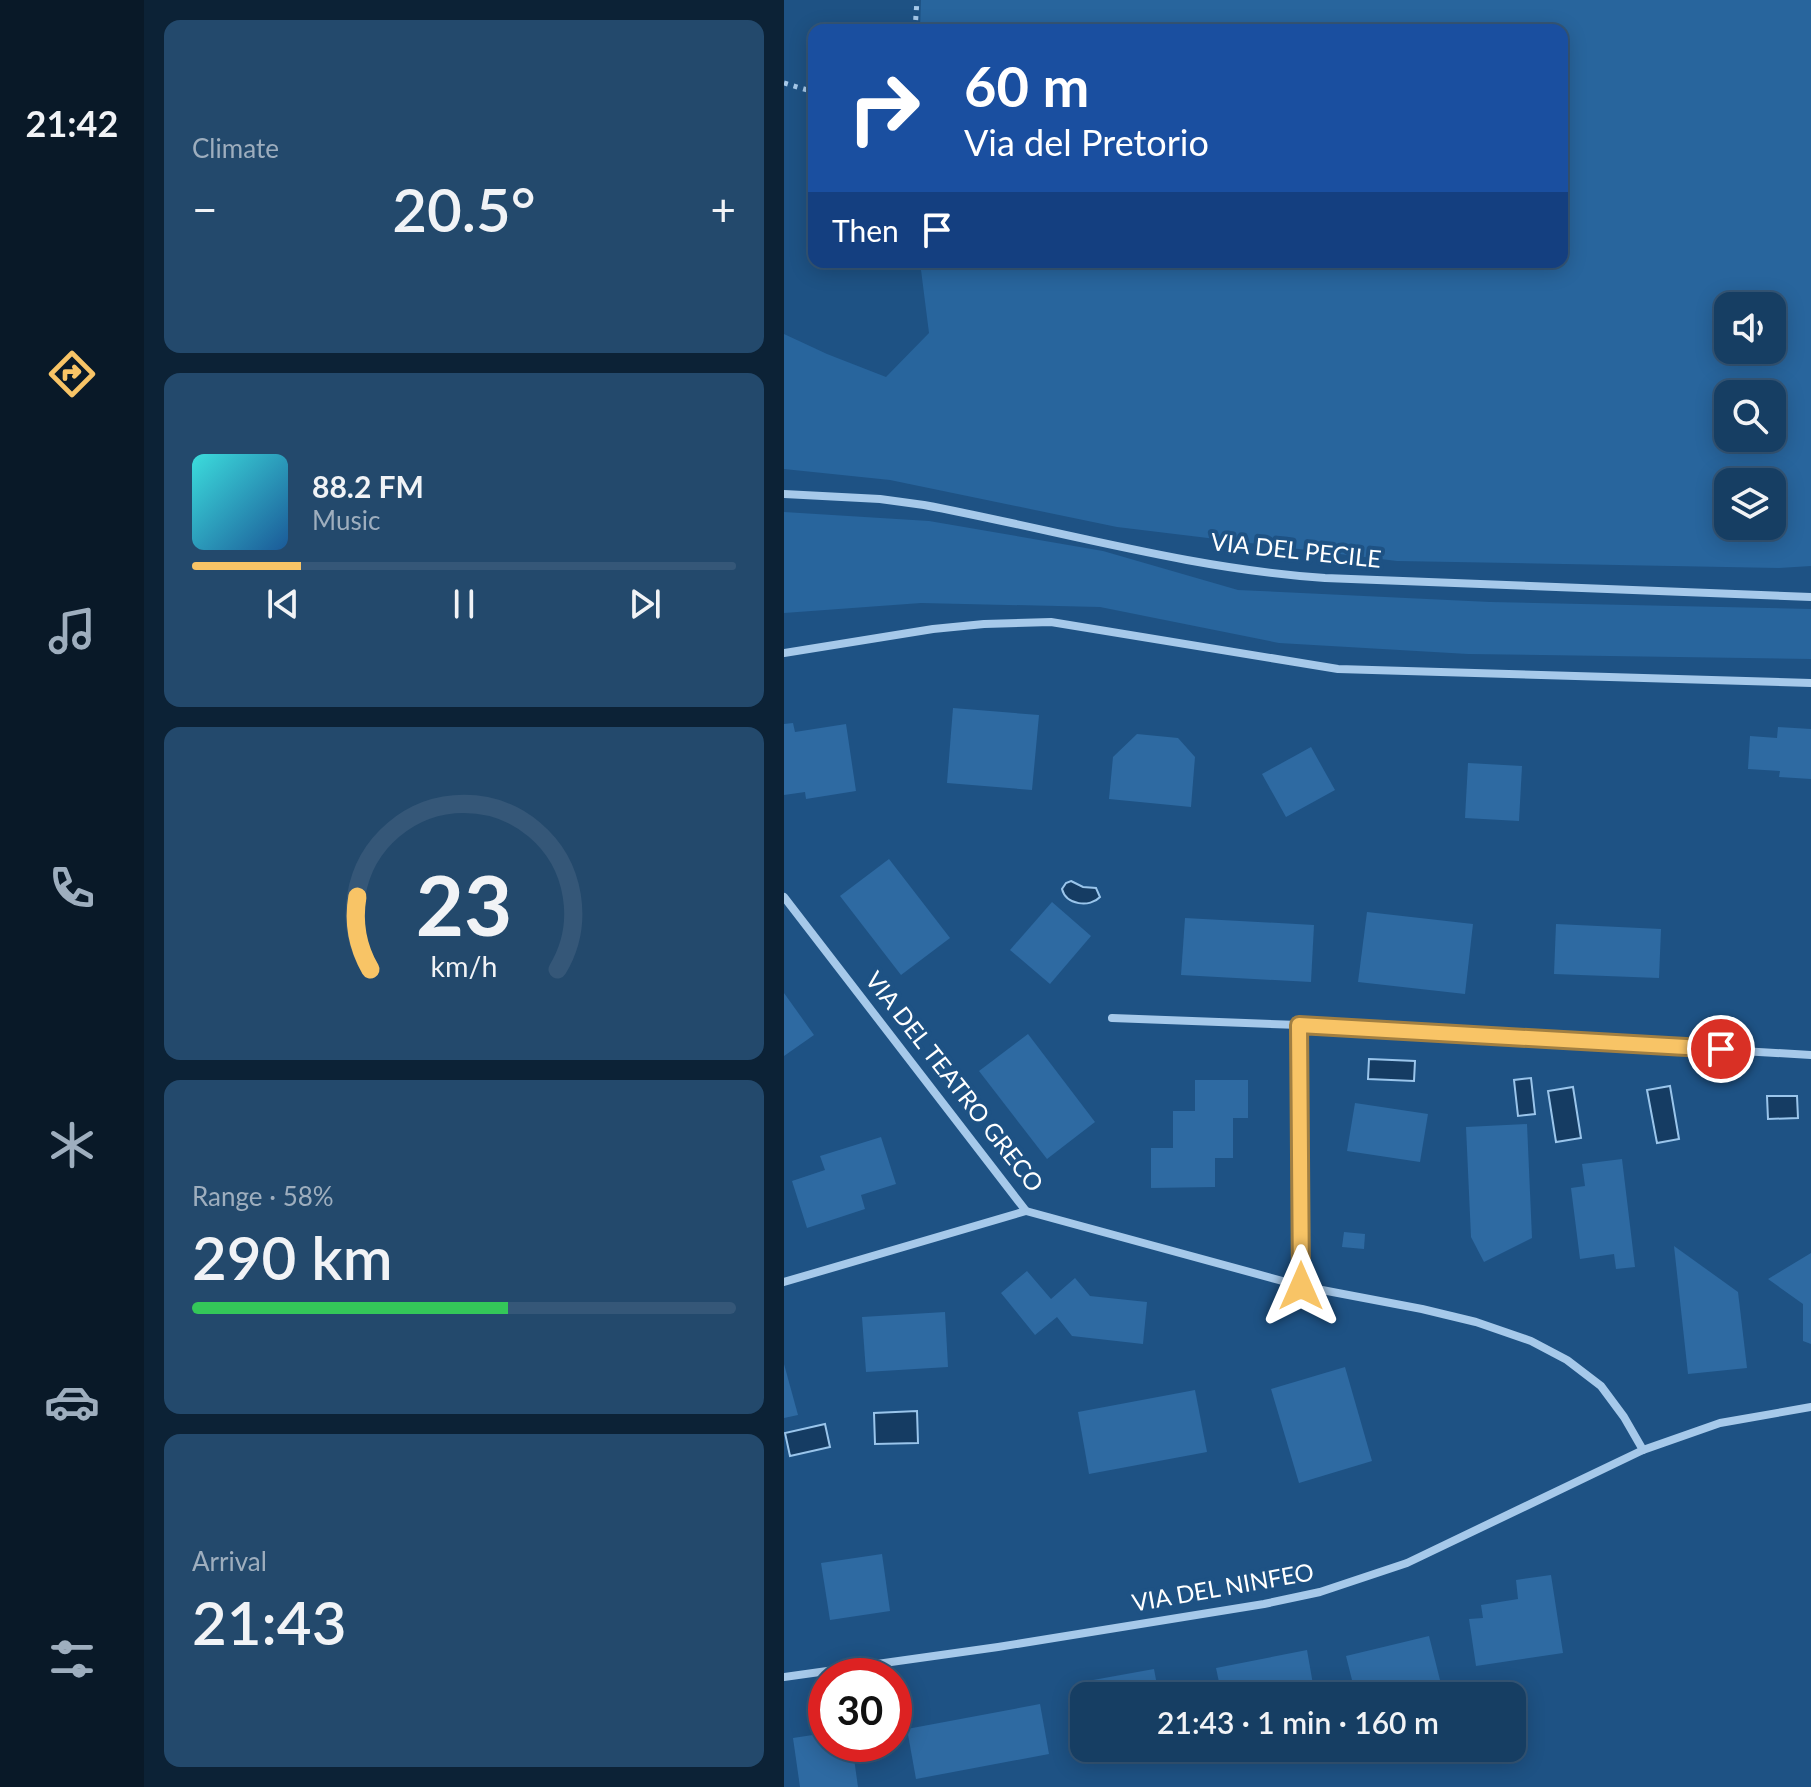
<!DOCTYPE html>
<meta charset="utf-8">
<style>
:root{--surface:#163e63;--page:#23496c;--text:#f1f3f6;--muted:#9eaebe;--line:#355778;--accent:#f8c466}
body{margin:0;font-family:Lato,sans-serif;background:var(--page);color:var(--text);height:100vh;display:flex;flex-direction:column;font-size:30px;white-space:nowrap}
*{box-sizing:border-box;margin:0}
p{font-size:26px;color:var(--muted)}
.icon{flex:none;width:44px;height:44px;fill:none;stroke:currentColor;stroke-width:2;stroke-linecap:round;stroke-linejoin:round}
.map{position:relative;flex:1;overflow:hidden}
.drawer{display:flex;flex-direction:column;gap:20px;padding:20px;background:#0c2236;width:640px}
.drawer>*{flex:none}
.top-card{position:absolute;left:24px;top:24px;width:760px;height:244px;border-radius:16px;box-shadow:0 4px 20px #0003,0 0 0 2px var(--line);background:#1a4fa0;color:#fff;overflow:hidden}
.fabs{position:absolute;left:930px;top:292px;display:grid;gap:16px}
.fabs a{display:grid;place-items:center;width:72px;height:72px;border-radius:16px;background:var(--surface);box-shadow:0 4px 20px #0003,0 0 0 2px var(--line);font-size:40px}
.speed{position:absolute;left:24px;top:1658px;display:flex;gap:16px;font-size:40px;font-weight:700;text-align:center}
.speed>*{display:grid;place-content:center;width:104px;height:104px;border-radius:50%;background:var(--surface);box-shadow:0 4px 20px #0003,0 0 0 2px var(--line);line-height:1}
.speed .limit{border:12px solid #d22;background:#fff;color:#111}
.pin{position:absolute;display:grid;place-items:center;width:68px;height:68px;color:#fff;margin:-34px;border:4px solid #fff;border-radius:50%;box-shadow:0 2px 8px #0007}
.me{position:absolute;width:88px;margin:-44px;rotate:0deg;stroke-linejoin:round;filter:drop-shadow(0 0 6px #0008)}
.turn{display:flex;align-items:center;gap:28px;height:168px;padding:0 24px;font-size:36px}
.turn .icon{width:104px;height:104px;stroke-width:2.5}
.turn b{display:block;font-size:56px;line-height:68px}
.then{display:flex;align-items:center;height:76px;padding:0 24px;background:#0003;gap:16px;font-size:30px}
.big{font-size:60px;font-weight:600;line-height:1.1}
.drawer .tile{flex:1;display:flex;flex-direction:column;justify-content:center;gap:12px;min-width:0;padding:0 28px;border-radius:16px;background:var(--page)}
.drawer .dial{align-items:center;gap:0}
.dial svg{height:208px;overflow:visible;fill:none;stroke:var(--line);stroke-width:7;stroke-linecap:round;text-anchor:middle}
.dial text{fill:var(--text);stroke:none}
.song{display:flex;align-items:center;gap:24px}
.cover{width:96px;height:96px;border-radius:12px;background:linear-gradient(135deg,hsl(180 70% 55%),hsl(210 70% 35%))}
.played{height:8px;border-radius:4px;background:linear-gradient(90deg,var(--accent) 20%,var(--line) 20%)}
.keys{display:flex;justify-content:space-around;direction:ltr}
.heat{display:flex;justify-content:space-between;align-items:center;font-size:44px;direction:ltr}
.charge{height:12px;border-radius:6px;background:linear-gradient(90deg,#34c759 58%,var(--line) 0)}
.trip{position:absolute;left:286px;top:1682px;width:456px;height:80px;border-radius:16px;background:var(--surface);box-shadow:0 4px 20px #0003,0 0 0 2px var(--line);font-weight:600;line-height:80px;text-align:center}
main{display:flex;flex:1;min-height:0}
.menu{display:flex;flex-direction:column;width:144px;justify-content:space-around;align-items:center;background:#091928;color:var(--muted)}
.menu .icon{width:56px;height:56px}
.menu .selected{color:var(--accent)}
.menu b{font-size:36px;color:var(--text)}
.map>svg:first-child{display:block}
.green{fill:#28659d;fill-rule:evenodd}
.water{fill:#153c63;stroke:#9ac5eb;stroke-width:2}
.building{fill:#2e6aa2}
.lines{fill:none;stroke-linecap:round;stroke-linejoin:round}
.path{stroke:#a6c9ea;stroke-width:5;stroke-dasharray:4 6;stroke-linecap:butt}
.minor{stroke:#a6c9ea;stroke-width:8}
.route-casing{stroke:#a17f42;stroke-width:20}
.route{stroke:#f8c466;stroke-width:14}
.labels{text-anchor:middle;stroke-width:8;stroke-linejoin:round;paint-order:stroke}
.street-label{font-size:24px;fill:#fff;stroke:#1e5284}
</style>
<main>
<nav class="menu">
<b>21:42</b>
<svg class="icon selected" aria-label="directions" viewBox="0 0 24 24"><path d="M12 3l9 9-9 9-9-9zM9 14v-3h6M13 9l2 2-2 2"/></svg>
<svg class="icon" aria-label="music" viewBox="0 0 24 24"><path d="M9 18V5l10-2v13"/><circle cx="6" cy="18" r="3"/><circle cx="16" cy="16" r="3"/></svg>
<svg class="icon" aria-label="phone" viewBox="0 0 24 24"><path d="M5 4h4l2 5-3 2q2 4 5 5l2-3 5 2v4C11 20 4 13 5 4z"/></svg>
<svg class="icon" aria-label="climate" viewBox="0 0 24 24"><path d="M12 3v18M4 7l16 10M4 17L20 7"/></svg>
<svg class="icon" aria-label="car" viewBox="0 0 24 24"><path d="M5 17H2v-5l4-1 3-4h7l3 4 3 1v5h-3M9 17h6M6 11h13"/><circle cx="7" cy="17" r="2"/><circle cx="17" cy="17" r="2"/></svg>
<svg class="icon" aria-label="filters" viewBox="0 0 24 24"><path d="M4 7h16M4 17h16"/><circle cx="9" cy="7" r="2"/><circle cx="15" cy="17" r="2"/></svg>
</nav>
<section class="drawer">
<div class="tile"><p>Climate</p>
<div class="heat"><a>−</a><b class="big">20.5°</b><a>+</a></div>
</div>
<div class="tile">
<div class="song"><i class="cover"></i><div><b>88.2 FM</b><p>Music</p></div></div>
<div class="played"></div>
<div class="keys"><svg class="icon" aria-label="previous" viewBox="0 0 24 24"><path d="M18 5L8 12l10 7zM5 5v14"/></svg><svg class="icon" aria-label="pause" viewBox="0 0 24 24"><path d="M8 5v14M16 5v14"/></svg><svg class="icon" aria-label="next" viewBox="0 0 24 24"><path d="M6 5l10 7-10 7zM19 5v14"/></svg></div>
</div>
<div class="tile dial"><svg viewBox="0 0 100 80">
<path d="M14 69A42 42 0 1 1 86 69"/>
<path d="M14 69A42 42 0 0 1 9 41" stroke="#f8c466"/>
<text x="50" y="56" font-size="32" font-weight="700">23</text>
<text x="50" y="72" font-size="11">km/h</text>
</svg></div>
<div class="tile"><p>Range · 58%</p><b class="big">290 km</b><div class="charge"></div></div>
<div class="tile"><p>Arrival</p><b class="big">21:43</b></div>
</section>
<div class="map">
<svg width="1027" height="1787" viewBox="0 0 1027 1787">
<rect width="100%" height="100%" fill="#1e5284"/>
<g class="green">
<path d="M 137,0 L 1027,0 L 1027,566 L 995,568 L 613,561 L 333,527 L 106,480 L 0,469 L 0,334 L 43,354 L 102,377 L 145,333 L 136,262 L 778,262 L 778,30 L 136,30 ZM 944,306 L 988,306 L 988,350 L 944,350 ZM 988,394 L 988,438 L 944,438 L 944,394 ZM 988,482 L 988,526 L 944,526 L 944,482 Z"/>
<polygon points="0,512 145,521 319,551 454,590 706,602 1027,609 1027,659 684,654 495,643 316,607 137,603 0,613"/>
</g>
<g class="water">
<path d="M 287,881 L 299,887 L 312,888 L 316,897 C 306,908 282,905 278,889 L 282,883 Z"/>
<polygon points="585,1059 631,1061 630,1081 584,1079"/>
<polygon points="747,1078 751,1114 734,1116 730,1080"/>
<polygon points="886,1086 895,1139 873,1143 863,1090"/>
<polygon points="789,1087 797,1138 772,1142 764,1091"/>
<polygon points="983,1096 1013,1096 1014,1118 984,1119"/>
<polygon points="133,1411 134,1443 91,1444 90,1413"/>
<polygon points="41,1424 46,1447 6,1456 1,1433"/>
</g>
<g class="building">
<polygon points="169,708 255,715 248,790 163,783"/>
<polygon points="9,723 11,732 62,724 72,791 22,799 21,792 0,795 0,724"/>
<polygon points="994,727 1027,729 1027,779 995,777 996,771 964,769 966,736 993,738"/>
<polygon points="353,734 394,738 411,757 407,807 325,799 329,757"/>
<polygon points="527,747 551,790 502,817 478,774"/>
<polygon points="684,763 738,766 735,821 681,818"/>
<polygon points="105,859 166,938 117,975 56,896"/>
<polygon points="268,902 307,936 266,984 226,950"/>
<polygon points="583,912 689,924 681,994 574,982"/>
<polygon points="401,918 530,925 527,982 397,975"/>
<polygon points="772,924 877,929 875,978 770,974"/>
<polygon points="0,993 30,1035 0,1056"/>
<polygon points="244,1034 311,1122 263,1159 195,1071"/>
<polygon points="411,1080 464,1080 464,1118 449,1118 449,1158 431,1158 431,1187 367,1188 367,1148 389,1148 389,1111 411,1111"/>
<polygon points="571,1103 644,1114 636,1162 563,1151"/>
<polygon points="743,1124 748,1238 700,1262 687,1237 682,1127"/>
<polygon points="97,1137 112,1184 77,1195 81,1209 23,1228 8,1181 41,1170 36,1156"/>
<polygon points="838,1159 851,1267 832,1269 830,1254 796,1259 787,1188 801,1186 798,1164"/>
<polygon points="560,1232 581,1234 580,1249 558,1247"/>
<polygon points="890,1246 954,1292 963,1368 904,1374"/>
<polygon points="1027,1253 1027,1344 1019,1341 1019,1304 984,1279"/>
<polygon points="243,1271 267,1299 291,1278 306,1296 363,1302 359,1344 288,1336 273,1317 251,1335 217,1293"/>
<polygon points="161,1312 164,1367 82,1372 78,1317"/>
<polygon points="0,1364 14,1415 0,1418"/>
<polygon points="561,1367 588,1461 515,1483 487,1389"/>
<polygon points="411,1390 423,1452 305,1474 294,1412"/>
<polygon points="98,1554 106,1611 46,1620 37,1563"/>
<polygon points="767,1575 779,1653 692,1666 685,1619 699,1618 697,1605 734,1599 732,1580"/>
<polygon points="645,1636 660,1696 572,1696 562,1656"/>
<polygon points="523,1650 531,1696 438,1696 432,1668"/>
<polygon points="370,1669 375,1696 301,1696 298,1682"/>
<polygon points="256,1704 265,1754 132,1779 123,1729"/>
<polygon points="42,1733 42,1744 68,1744 74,1787 16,1787 9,1738"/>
</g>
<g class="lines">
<g class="path">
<polyline points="131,30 133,0"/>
<polyline points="0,83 30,92"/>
</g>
<g class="minor">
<path d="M 0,494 L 96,499 L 140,505 C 273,530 406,569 541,578 L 1027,597"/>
<polyline points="0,653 149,629 200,624 267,622 554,669 1027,683"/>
<polyline points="0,897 242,1211 517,1286 638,1309 692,1322 747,1341 783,1360 817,1386 840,1417 859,1450"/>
<polyline points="328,1018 515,1025 1027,1055"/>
<polyline points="515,1025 517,1286"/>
<polyline points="0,1282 242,1211"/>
<polyline points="0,1677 214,1647 480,1604 536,1592 623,1563 859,1450 936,1423 1027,1407"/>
</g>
</g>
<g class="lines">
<defs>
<polyline id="route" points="517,1286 515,1025 937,1049"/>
</defs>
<use href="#route" class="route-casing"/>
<use href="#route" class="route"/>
</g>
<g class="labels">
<g class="street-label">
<text transform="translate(512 551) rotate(6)" y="8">VIA DEL PECILE</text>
<text transform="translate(170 1082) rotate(52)" y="8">VIA DEL TEATRO GRECO</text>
<text transform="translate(439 1588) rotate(-10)" y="8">VIA DEL NINFEO</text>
</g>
</g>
</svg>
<div class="fabs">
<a><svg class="icon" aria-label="sound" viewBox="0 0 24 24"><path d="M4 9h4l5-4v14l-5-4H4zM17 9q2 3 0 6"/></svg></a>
<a><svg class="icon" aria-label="search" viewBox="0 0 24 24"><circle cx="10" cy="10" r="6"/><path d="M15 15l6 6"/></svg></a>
<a><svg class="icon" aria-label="layers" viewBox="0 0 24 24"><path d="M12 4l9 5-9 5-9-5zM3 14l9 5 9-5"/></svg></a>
</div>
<div class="speed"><div class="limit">30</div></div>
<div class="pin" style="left:937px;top:1049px;background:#d93025"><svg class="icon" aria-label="arrive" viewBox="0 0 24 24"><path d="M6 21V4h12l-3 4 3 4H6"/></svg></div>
<svg class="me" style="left:517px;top:1286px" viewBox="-20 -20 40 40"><path d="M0-17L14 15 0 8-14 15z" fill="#f8c466" stroke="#fff" stroke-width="4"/></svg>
<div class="trip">21:43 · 1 min · 160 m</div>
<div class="top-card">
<div class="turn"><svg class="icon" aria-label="right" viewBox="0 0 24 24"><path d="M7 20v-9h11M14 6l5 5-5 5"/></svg><div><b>60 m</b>Via del Pretorio</div></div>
<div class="then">Then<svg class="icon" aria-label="arrive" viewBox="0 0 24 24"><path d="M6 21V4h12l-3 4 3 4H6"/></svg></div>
</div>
</div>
</main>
